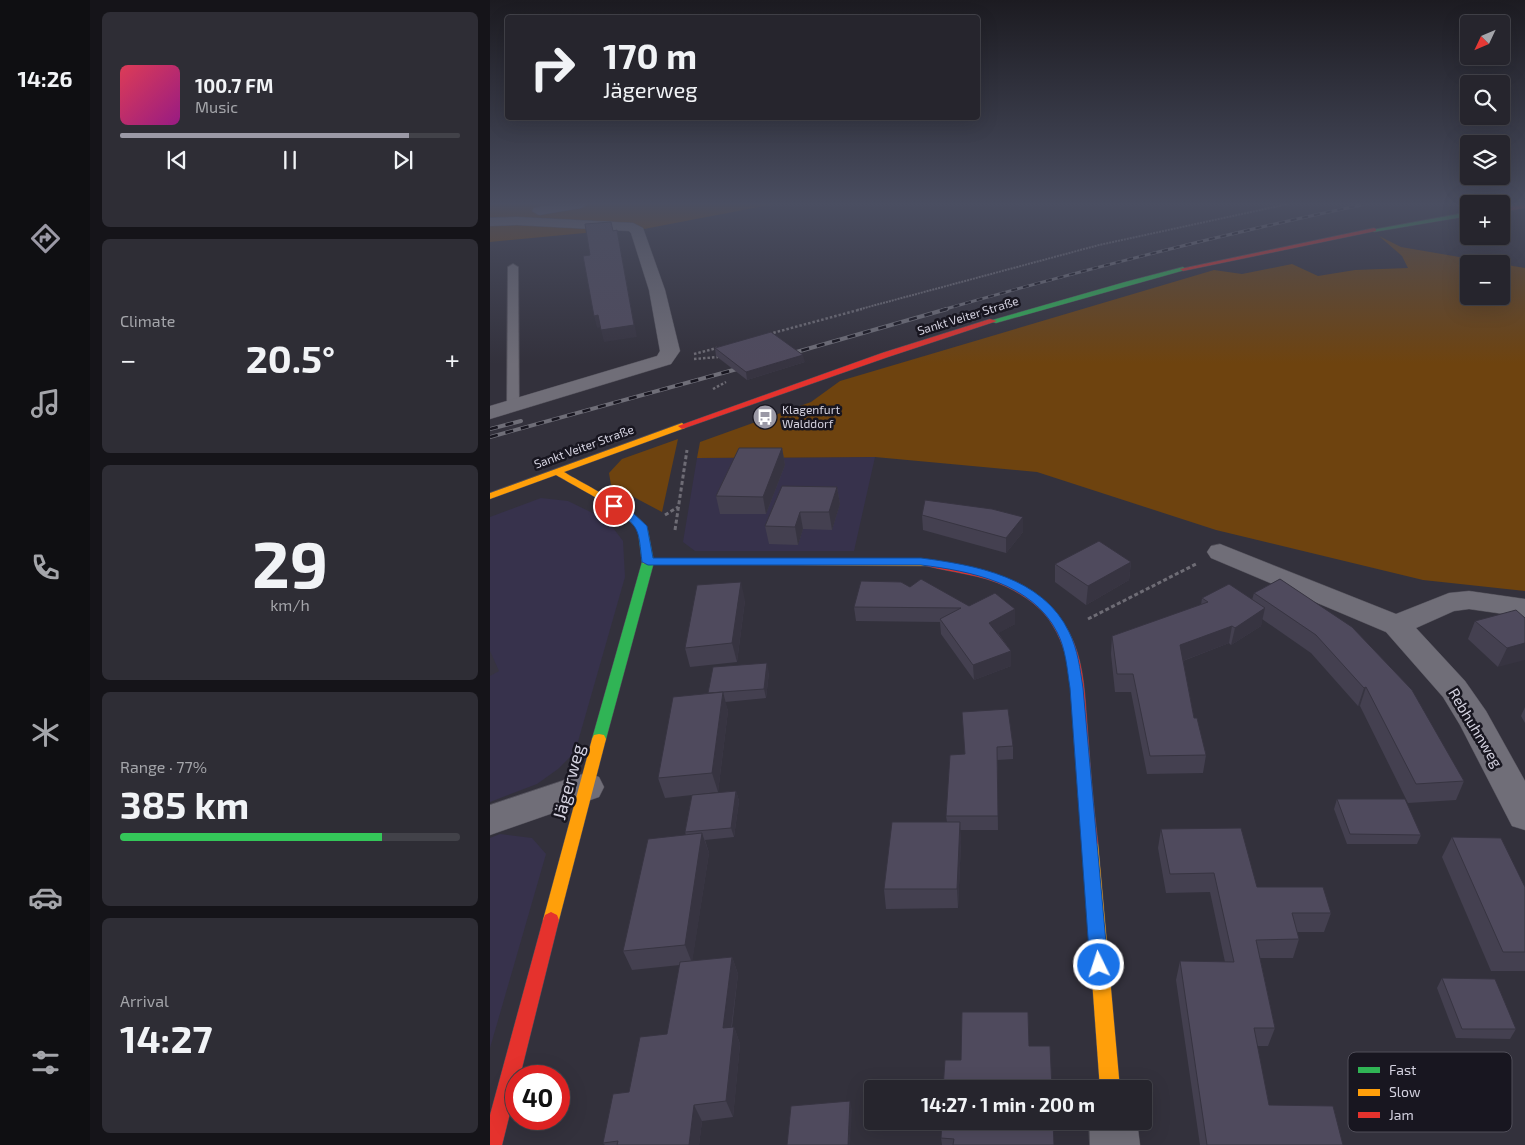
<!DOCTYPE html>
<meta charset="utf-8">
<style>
:root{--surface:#26252d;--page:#2e2d35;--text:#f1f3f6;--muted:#a4a5aa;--line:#424249;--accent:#9b99a6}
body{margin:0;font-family:"Exo 2",sans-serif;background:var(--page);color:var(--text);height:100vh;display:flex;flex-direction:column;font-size:19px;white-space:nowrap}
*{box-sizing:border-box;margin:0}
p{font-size:16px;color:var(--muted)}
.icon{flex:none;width:28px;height:28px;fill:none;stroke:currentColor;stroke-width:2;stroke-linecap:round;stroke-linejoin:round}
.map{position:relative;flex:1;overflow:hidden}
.drawer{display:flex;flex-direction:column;gap:12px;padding:12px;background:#151419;width:400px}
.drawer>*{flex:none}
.hud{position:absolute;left:15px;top:15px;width:475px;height:105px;border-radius:5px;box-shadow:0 5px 20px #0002,0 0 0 1px var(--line);background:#26252d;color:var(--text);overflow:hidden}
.needle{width:32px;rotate:226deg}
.buttons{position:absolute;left:970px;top:15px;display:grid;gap:10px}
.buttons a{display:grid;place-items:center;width:50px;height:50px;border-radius:5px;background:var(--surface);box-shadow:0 5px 20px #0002,0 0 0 1px var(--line);font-size:25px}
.speed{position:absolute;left:15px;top:1065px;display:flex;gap:10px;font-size:25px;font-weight:700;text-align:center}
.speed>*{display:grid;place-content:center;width:65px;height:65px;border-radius:50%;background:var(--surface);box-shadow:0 5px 20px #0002,0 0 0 1px var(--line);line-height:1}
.speed .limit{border:8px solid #d22;background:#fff;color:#111}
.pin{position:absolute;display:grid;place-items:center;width:42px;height:42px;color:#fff;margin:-21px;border:2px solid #fff;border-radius:50%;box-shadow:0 1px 5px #0007}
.me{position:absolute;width:55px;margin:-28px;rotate:356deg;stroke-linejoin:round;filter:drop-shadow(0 0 4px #0008)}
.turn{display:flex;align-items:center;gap:18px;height:105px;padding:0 15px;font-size:22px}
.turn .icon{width:65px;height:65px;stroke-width:2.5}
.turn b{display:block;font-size:35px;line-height:42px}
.big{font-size:38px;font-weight:700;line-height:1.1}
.drawer .tile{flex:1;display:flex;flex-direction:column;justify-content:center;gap:8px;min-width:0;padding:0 18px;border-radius:8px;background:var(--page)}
.drawer .dial{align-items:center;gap:0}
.dial b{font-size:65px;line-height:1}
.song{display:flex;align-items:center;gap:15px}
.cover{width:60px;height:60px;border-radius:8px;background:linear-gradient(135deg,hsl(350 70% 55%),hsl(310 70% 35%))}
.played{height:5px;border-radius:2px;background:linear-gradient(90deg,var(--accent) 85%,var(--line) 85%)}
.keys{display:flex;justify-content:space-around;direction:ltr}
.heat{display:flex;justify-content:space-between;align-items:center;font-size:28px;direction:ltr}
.charge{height:8px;border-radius:4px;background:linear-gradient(90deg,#34c759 77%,var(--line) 0)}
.trip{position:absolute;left:374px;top:1080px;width:288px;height:50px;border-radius:5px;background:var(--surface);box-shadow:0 5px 20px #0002,0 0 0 1px var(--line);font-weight:700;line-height:50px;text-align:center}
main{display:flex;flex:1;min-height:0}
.tab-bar{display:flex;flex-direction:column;width:90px;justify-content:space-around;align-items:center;background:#0f0f12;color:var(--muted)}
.tab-bar .icon{width:35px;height:35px}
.tab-bar .current{color:var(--accent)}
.tab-bar b{font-size:22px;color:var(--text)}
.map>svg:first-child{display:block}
.built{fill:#37324c}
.green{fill:#6e430f}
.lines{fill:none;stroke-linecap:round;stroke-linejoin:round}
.lane-casing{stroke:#504e58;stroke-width:2}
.street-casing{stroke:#504e58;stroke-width:1}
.fast-casing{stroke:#504e58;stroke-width:1}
.slow-casing{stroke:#504e58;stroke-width:1}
.jam-casing{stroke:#504e58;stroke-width:1}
.path-far2{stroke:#6e6c75;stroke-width:2;stroke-dasharray:2 1;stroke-linecap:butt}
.path-far1{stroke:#6e6c75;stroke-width:2.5;stroke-dasharray:2.5 2;stroke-linecap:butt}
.path{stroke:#6e6c75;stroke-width:3;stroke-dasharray:4 2.5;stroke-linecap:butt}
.lane{fill:#706e78;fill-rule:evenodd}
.street{fill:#706e78;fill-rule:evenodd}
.fast{fill:#30b455;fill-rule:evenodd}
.slow{fill:#ff9f0a;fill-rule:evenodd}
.jam{fill:#e5322d;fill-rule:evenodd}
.rail-far1-casing{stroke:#6f6e78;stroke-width:3}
.rail-casing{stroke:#6f6e78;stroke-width:4}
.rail-far1{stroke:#181620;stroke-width:2;stroke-dasharray:6;stroke-linecap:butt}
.rail{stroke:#181620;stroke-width:2.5;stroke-dasharray:8;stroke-linecap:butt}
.wall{fill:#444050}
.shaded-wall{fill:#373441}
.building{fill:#4f4a5d;stroke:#373441}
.route{fill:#1a73e8;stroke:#114b97}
.labels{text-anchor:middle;stroke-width:5;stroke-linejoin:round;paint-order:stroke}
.far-street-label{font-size:12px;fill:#d3d1df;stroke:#181620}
.far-poi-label{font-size:12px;fill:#d3d1df;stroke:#181620;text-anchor:start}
.street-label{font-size:15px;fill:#d3d1df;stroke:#181620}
.near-street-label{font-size:18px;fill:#d3d1df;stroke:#181620}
.key{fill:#181620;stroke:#504e59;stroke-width:1}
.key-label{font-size:14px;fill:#d3d1df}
</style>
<main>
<nav class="tab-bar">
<b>14:26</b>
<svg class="icon current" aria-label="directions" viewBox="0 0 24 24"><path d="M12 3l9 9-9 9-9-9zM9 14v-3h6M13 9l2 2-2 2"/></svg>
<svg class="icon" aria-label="music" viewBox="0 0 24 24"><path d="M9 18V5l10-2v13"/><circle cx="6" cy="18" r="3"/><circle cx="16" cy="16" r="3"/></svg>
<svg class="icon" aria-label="phone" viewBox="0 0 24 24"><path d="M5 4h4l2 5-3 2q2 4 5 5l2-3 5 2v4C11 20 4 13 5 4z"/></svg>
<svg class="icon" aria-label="climate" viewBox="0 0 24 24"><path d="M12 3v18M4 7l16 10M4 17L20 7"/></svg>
<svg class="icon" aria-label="car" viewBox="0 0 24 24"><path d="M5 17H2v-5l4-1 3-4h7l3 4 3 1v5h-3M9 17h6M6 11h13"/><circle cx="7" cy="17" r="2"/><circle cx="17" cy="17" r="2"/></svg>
<svg class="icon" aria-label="filters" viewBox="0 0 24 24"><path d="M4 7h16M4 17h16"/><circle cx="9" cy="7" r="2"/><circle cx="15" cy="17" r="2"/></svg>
</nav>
<section class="drawer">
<div class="tile">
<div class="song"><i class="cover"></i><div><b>100.7 FM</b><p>Music</p></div></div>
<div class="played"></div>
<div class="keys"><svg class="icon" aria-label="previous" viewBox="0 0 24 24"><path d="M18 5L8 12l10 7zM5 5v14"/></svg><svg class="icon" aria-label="pause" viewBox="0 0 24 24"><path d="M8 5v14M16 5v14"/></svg><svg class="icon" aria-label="next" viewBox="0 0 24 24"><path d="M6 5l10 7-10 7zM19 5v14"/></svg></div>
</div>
<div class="tile"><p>Climate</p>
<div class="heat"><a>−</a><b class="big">20.5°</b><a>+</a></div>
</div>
<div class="tile dial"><b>29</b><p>km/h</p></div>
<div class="tile"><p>Range · 77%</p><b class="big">385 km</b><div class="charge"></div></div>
<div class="tile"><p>Arrival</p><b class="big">14:27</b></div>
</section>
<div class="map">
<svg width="1035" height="1145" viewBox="0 0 1035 1145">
<rect width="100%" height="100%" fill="#33313c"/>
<g class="built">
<polygon points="385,457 364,551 205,551 193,542 207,458"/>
<polygon points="51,498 78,501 117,520 133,541 135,577 85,752 68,769 47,784 0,802 0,517"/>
<polygon points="10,834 42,838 56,854 0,1048 0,838"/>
</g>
<g class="green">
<polygon points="0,204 285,204 154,229 137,229 0,242"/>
<polygon points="889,236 911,247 1010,264 979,264 979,296 1011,296 1011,264 1035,268 1035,591 933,580 726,530 547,472 385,457 207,458 210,442 321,402 350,381 724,270 752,274 802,264 828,276 865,270 918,268 912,256"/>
<polygon points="188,439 172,512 121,485 119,473 132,459"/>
</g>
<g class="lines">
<defs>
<polygon id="lane" points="23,264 28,267 29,406 23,410 17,406 18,267"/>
<g id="street">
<polygon points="67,204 98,204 91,208 49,215 42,211 44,208"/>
<polygon points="27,217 143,223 153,228 175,290 190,351 181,364 0,419 0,406 167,356 170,351 159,290 141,233 139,231 27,225 0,226 0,218"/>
<polygon points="730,544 906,614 959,593 979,591 1035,599 1035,617 979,609 964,611 926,628 975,681 996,711 1035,781 1035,830 1022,826 970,725 953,697 896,632 721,558 717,552 721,546"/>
<polygon points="96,773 109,777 114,787 109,797 0,835 0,805"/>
<polygon points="599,1121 647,1121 650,1145 600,1145"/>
</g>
<g id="fast">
<polygon points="979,212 979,216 884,232 881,230"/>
<polygon points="693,267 696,269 695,270 506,323 499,321 635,282"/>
<polygon points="153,528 158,531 164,562 116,739 114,743 109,744 104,743 102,739 152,562 148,531"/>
</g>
<g id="slow">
<path d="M 192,423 L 196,426 L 195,428 L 74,472 C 90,482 156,515 158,531 L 157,533 L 149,533 C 141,514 86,487 66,475 L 0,499 L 0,493 Z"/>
<polygon points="158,559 437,560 443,563 437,566 154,564 152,562"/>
<polygon points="109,734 114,735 116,739 69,920 67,925 61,928 55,925 53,920 102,739 104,735"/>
<polygon points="600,837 605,838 608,843 630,1089 610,1089 592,843 595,838"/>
</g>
<g id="jam">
<polygon points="1035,204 1035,208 1011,212 1011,208"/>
<polygon points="884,228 886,229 886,231 693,271 690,269"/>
<polygon points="500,319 507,321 398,357 195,428 192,429 188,426 392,353"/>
<path d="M 437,560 C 496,568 560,583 584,643 C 594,668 595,696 597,722 C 600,762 603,803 608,843 L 605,848 L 600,849 L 595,848 L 592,843 C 589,809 587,775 584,741 C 582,703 584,660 563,626 C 553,608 535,596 517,587 C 491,574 462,573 433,565 L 431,563 L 433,561 Z"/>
<polygon points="61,912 67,915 69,920 30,1076 26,1076 26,1089 12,1145 0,1145 0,1115 53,920 55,915"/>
</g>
</defs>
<use href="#lane" class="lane-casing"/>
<use href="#street" class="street-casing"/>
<use href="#fast" class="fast-casing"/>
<use href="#slow" class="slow-casing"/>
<use href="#jam" class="jam-casing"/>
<polyline class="path-far2" points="367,310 609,245 798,204"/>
<g class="path-far1">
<polyline points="279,334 372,309"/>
<polyline points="204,354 227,348"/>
<polyline points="204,359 228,357"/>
<polyline points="223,389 236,382"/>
</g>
<g class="path">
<polyline points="175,515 188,507"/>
<polyline points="185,530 197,450"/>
<polyline points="598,619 706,564"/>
</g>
<use href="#lane" class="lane"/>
<use href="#street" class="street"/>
<use href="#fast" class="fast"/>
<use href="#slow" class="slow"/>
<use href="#jam" class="jam"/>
<defs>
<path id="rail-far1" d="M 452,310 C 592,270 733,234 876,204"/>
<g id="rail">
<polyline points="296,355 457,309"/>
<polyline points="0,429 31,421"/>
<polyline points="0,437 258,366"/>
</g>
</defs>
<use href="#rail-far1" class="rail-far1-casing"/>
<use href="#rail" class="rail-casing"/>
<use href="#rail-far1" class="rail-far1"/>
<use href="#rail" class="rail"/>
</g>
<g class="wall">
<polygon points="225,348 315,362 257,380 226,356"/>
<polygon points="292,448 295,465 276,514 230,514 226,496"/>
<polygon points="347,487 350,504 342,530 313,529 308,545 279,544 275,526"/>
<polygon points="432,515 533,532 516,553 433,530"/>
<polygon points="641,562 639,580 596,605 565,582 565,564"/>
<polygon points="790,579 974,781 966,800 918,803 870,706 868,706 821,653 772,619 771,626 741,645 739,643 693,661 704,718 716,755 713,773 657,774 641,692 625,692 621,654 622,636 711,605 712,598 762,600 764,593"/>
<polygon points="420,587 479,606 525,609 525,624 508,633 521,651 521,666 484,680 451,634 450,622 366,621 364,607"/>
<polygon points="255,600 247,662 200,667 195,648"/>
<polygon points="1035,618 1008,667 978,639 985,621"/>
<polygon points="279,672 276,698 235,702 238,711 228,792 203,795 246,791 249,801 244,837 215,840 219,853 202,961 242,957 248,974 242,1027 244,1027 250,1044 243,1117 212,1121 209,1145 115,1145 113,1143 139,1092 177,1034 190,965 142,970 133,951 196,835 195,832 202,795 175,798 168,778 218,693"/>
<polygon points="1035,707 1035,723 1031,716"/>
<polygon points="472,712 523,746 523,759 507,760 508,830 470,830 471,842 468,908 396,909 394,889 457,822 456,816 475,754"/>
<polygon points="847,799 931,835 927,844 857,844 844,809"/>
<polygon points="671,829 767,887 841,913 834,932 807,932 809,939 803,958 770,958 785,1028 778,1046 767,1046 779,1105 853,1145 710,1145 686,980 690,961 735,962 720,892 676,893 668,848"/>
<polygon points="962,837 1035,887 1035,971 1001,971 952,857"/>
<polygon points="952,978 1026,1029 1020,1039 966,1038 947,988"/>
<polygon points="451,1138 564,1145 452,1145"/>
</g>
<g class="shaded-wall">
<polygon points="127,230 147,337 114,342 111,330"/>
<polygon points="108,315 112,327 107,328 104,316"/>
<polygon points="313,355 315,362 257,380 256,372"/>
<polygon points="292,448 295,465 276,514 273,497"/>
<polygon points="347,487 350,504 342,530 339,512"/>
<polygon points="310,512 313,529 308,545 305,527"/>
<polygon points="533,517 533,532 516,553 516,538"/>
<polygon points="641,562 639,580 596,605 598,586"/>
<polygon points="251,582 255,600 247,662 242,643"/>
<polygon points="775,608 771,626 741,645 745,628"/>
<polygon points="525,609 525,624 500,638 499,623"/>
<polygon points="742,626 739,643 687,663 690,645"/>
<polygon points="1035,643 1035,660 1008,667 1017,648"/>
<polygon points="0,651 9,671 0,676"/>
<polygon points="521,651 521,666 484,680 483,665"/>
<polygon points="277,663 279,672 276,698 274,689"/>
<polygon points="876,687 870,706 868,706 874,688"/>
<polygon points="233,692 238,711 228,792 222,773"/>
<polygon points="246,791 249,801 244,837 241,828"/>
<polygon points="470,822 471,842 468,908 467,889"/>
<polygon points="212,833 219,853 202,963 195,945"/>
<polygon points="242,957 248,974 239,1045 233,1028"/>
<polygon points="244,1027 250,1044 243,1117 236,1101"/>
<polygon points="360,1101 362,1110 360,1145 358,1145"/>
<polygon points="204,1105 212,1121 209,1145 199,1145"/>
</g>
<g class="building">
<polygon points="121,222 123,231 127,230 144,325 111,330 108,315 104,316 93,256 100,255 95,224"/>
<polygon points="281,332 313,355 256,372 225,348"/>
<polygon points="249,448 292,448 273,497 226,496"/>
<polygon points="292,486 347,487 339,512 310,512 305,527 275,526"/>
<polygon points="435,500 502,509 533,517 516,538 432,515"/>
<polygon points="609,541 641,562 598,586 565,564"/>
<polygon points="431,579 479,606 505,593 525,609 499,623 521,651 483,665 450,619 471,608 364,607 371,581 411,582 420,587"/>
<polygon points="790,579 862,627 922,690 974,781 926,784 876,687 874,688 826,635 764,593"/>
<polygon points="251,582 242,643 195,648 207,585"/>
<polygon points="739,584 775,608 745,628 742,626 690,645 704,718 707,718 716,755 660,756 643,674 627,674 622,636 718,602 712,598"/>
<polygon points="1026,610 1035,618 1035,643 1017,648 985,621"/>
<polygon points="277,663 274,689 218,693 223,667"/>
<polygon points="233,692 222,773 168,778 183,697"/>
<polygon points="518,709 523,746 507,747 508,816 456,816 460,755 475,754 472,712"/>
<polygon points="246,791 241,828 195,832 202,795"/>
<polygon points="847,799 915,799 931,835 860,834"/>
<polygon points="402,822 470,822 467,889 394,889"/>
<polygon points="751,828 767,887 833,887 841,913 802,913 809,939 766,940 785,1028 764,1028 779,1105 843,1106 853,1145 717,1145 690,961 744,962 724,873 680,874 671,829"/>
<polygon points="212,833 195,945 133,951 158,839"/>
<polygon points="962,837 1011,838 1035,887 1035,952 1013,952"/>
<polygon points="242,957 233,1028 244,1027 236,1101 204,1105 199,1145 127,1145 128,1141 113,1143 123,1094 139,1092 150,1037 177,1034 190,962"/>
<polygon points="952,978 1005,979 1026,1029 972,1029"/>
<polygon points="472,1012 538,1012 539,1046 560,1046 562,1089 453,1089 455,1060 471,1060"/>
<polygon points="360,1101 358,1145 297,1145 301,1106"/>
<polygon points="452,1121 563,1121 564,1145 463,1145 464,1139 451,1138"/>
</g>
<linearGradient id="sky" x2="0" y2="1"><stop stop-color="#1c1b21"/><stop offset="0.56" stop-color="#4a4e61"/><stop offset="1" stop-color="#4a4e61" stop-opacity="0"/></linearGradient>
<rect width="1035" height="364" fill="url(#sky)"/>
<path class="route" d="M 124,502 L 142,512 L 157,526 L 163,558 L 431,558 C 485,565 553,577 579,632 C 588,650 590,669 593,688 L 618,965 L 615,971 L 609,974 L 603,971 L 600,965 L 580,688 C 577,669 576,649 567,632 C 542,583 480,571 431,565 L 158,565 L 152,562 C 148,529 151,526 120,508 L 119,506 L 120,503 Z"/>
<defs>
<symbol id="bus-disc" viewBox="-11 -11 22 22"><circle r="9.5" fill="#9b99a6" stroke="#181620"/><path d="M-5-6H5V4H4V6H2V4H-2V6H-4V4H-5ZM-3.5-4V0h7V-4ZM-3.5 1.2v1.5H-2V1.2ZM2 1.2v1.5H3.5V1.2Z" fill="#fff"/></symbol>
</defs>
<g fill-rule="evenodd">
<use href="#bus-disc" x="261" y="403" width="28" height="28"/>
</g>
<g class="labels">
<g class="far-street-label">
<text transform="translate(478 316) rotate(-17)" y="4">Sankt Veiter Straße</text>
<text transform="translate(94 447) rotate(-20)" y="4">Sankt Veiter Straße</text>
</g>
<g class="far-poi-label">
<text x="292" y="414">Klagenfurt<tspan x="292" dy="14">Walddorf</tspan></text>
</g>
<g class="street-label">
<text transform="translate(985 728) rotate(59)" y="5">Rebhuhnweg</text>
</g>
<g class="near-street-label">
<text transform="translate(79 782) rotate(-75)" y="6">Jägerweg</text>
</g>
</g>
<rect x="858" y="1052" width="164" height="80" rx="8" class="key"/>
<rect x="868" y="1067" width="22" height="6" fill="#30b455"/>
<rect x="868" y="1089" width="22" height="7" fill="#ff9f0a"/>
<rect x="868" y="1112" width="22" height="6" fill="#e5322d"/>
<g class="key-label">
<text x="899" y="1075">Fast</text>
<text x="899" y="1097">Slow</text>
<text x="899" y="1120">Jam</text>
</g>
</svg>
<div class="buttons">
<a><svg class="needle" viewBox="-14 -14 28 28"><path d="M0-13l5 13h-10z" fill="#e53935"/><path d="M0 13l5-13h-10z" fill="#a4a5aa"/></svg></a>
<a><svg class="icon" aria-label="search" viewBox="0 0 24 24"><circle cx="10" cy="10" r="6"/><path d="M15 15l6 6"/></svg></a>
<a><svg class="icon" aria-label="layers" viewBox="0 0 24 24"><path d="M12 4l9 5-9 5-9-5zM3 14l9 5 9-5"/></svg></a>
<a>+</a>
<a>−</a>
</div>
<div class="speed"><div class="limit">40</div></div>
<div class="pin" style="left:124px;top:506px;background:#d93025"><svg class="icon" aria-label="arrive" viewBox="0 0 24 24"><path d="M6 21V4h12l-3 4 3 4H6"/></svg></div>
<svg class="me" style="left:609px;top:965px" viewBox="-20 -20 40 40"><circle r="17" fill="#1a73e8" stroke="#fff" stroke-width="3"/><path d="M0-11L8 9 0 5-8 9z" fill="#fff"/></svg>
<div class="trip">14:27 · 1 min · 200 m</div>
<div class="hud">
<div class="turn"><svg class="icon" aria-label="right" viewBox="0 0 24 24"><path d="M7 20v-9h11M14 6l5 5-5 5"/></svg><div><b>170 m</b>Jägerweg</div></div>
</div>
</div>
</main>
